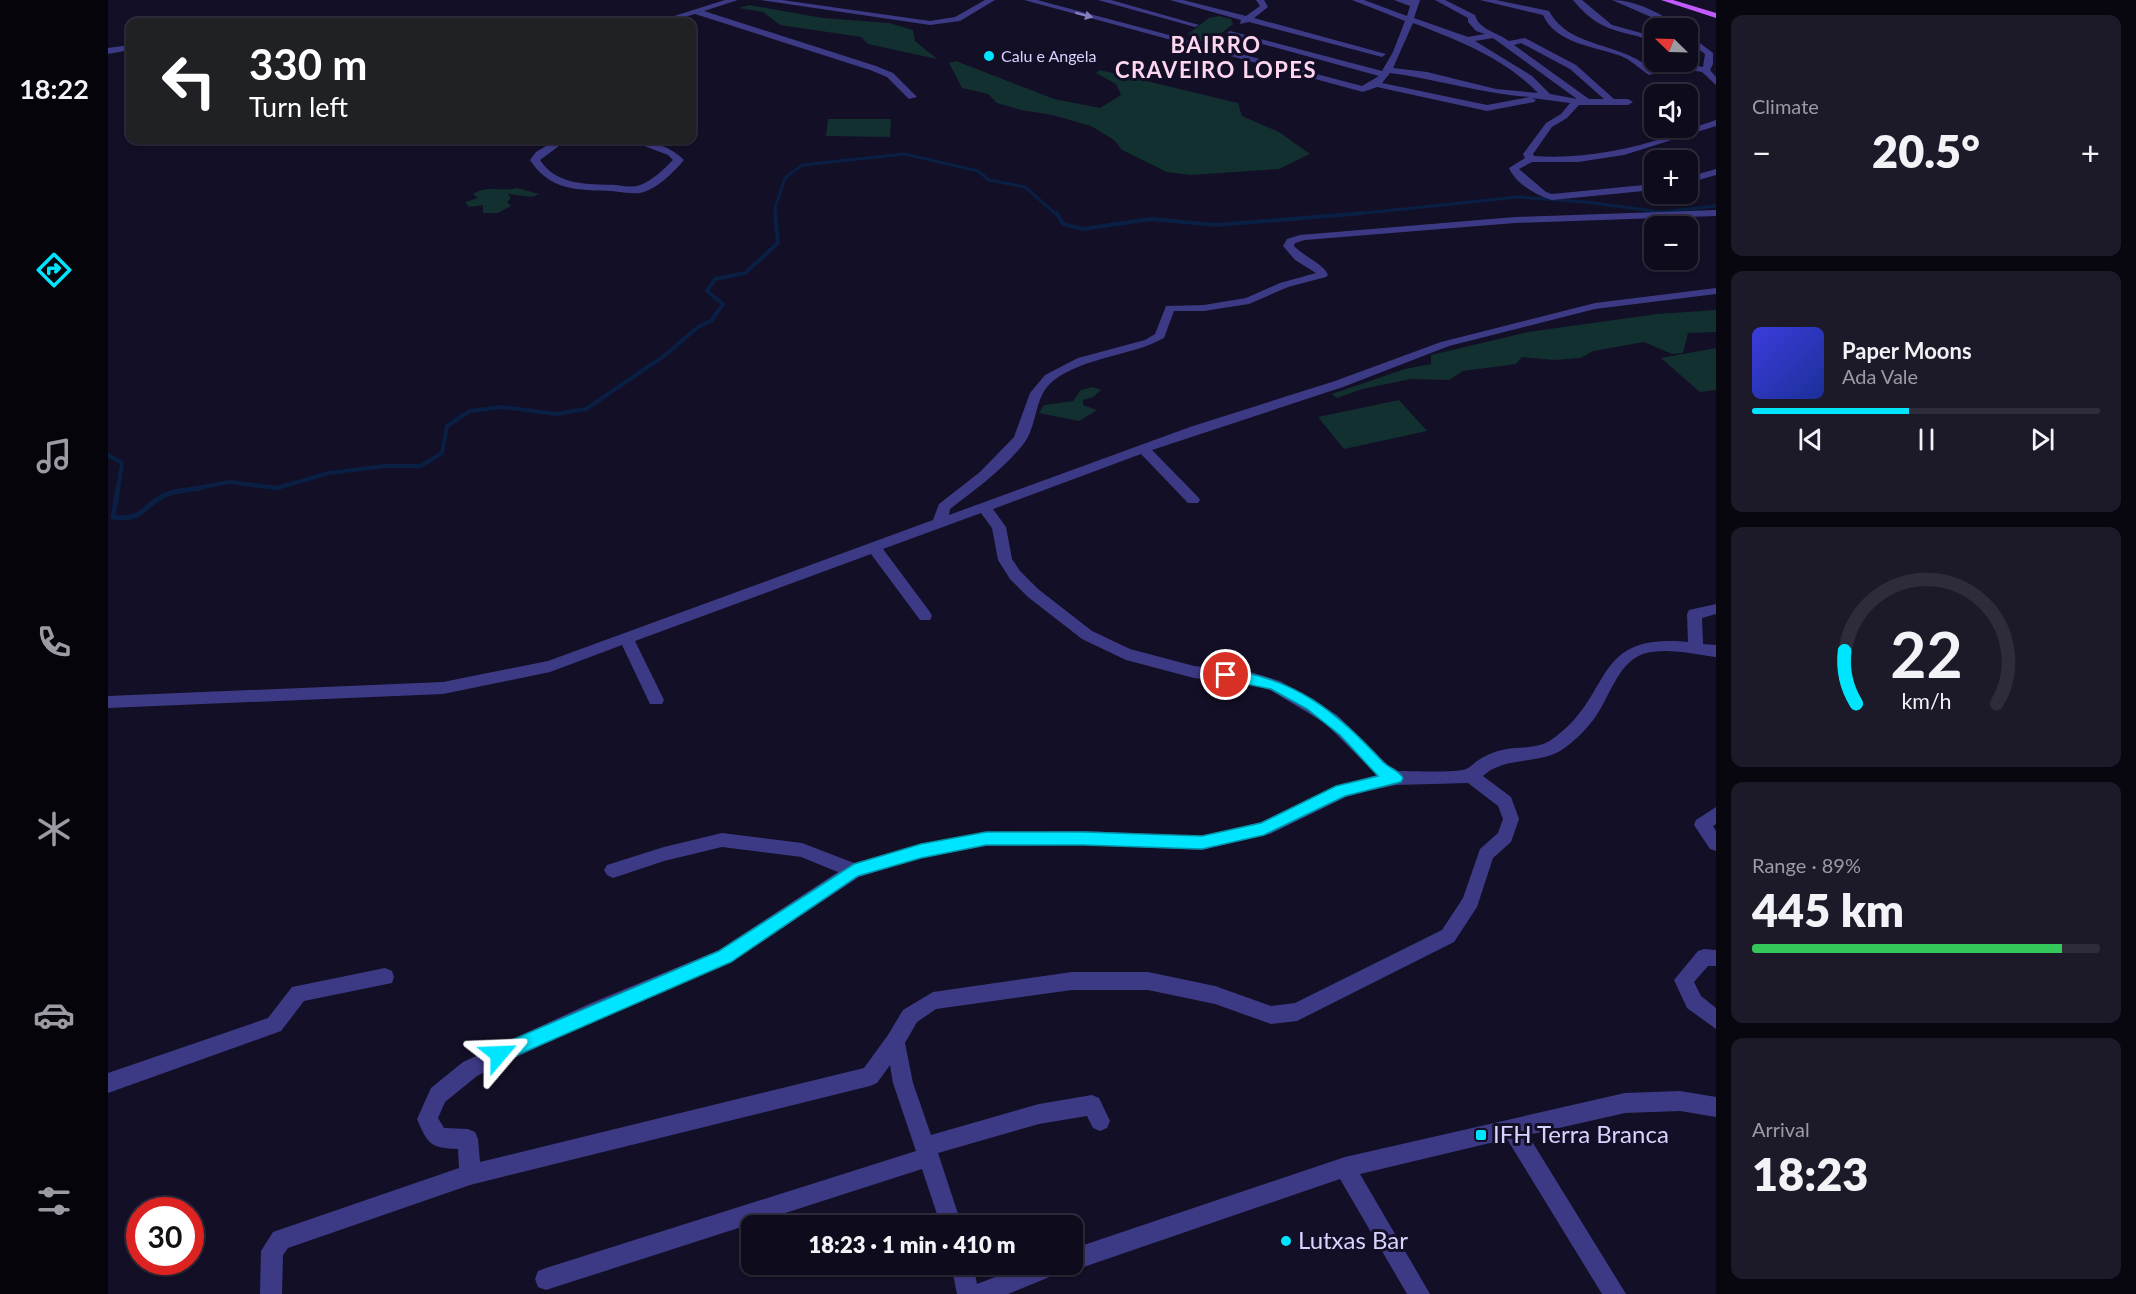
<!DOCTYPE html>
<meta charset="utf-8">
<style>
:root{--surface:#0e0b1c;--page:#1c1929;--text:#f1f3f6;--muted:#9b9ba3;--line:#2e2b3b;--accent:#00e5ff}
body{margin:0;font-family:Lato,sans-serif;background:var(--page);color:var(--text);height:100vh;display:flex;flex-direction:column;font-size:22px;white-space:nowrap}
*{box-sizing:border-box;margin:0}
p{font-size:20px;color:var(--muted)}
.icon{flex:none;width:33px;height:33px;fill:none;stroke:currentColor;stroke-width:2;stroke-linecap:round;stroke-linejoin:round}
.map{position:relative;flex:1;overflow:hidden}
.drawer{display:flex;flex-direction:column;gap:15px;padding:15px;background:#08060f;width:420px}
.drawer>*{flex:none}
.banner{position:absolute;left:18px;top:18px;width:570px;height:126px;border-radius:12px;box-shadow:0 2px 4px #0004,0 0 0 2px var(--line);background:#202124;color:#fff;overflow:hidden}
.needle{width:39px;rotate:293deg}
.buttons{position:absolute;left:1536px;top:18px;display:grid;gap:12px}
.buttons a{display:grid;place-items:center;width:54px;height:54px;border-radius:12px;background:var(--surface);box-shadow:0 2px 4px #0004,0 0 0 2px var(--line);font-size:30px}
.speed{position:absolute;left:18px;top:1197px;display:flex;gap:12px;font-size:30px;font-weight:700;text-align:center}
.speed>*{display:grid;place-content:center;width:78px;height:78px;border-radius:50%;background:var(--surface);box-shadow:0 2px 4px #0004,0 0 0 2px var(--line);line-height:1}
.speed .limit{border:9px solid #d22;background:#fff;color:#111}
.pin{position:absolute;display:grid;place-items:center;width:51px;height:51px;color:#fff;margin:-26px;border:3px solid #fff;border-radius:50%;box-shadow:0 2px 6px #0007}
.me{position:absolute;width:66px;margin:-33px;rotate:64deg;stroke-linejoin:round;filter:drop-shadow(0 0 4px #0008)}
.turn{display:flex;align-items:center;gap:21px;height:126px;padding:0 24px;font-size:27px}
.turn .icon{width:78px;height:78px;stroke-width:2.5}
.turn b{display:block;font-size:42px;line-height:51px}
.big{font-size:45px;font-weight:800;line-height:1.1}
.drawer .tile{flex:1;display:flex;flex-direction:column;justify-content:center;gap:9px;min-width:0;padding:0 21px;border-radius:12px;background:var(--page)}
.drawer .dial{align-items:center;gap:0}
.dial svg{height:156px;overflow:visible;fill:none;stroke:var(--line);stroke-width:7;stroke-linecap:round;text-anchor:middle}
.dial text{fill:var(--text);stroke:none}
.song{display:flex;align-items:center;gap:18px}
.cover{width:72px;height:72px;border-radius:9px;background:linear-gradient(135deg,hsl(240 70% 55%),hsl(230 70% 35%))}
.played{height:6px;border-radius:3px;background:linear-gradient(90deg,var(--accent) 45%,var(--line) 45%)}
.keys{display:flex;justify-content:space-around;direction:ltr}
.heat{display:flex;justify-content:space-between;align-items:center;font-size:33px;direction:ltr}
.charge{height:9px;border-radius:4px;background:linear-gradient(90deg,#34c759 89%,var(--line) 0)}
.trip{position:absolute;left:633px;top:1215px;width:342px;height:60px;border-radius:12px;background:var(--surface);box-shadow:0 2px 4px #0004,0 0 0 2px var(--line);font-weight:800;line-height:60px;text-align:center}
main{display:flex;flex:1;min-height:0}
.tabs{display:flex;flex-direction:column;width:108px;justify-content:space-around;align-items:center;background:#06040b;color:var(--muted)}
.tabs .icon{width:42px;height:42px}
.tabs .on{color:var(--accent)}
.tabs b{font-size:27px;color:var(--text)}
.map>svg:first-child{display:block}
.green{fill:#12302f}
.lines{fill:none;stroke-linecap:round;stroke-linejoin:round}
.stream-far2{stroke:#0a1f44;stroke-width:3}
.stream-far1{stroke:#0a1f44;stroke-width:4}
.stream{stroke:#0a1f44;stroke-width:5}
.minor{fill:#3d3a85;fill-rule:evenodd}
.major{fill:#c25bff;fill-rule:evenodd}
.oneway{fill:#837fbc}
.route{fill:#00e5ff;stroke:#0095a6;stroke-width:1.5}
.poi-dot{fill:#00e5ff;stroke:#130f26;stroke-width:2}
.labels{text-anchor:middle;stroke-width:6;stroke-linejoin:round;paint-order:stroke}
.far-poi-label{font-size:16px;fill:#d9d4ff;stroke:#130f26;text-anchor:start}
.far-district-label{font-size:22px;font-weight:bold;letter-spacing:1.5px;fill:#ffd6f0;stroke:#130f26}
.near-poi-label{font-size:24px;fill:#d9d4ff;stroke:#130f26;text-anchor:start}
</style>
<main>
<nav class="tabs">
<b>18:22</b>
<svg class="icon on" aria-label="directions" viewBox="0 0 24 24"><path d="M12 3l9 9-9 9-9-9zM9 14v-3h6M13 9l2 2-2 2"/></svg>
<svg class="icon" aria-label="music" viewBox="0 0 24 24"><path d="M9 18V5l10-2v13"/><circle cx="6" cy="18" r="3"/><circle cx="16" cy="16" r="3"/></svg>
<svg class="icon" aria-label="phone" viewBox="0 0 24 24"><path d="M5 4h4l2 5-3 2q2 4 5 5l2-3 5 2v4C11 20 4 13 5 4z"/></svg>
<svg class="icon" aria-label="climate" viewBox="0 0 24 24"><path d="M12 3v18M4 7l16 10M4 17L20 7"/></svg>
<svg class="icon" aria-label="car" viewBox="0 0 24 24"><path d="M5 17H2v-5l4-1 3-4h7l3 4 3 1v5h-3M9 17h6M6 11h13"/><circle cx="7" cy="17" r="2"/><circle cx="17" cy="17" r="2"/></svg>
<svg class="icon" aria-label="filters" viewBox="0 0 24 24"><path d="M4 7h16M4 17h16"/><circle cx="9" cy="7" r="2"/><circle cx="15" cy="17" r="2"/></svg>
</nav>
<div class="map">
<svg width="1608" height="1294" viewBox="0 0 1608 1294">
<rect width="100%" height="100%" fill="#130f26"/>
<g class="green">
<polygon points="641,5 715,18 781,23 805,30 807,41 829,59 760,44 753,37 672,25 655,12 631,8"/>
<path d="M 1111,16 L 1123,19 L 1125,24 C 1112,34 1095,51 1080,34 L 1101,18 Z"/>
<polygon points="848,61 946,99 992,108 1013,95 1008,84 988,73 992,70 1130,103 1134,116 1171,132 1202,154 1171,169 1082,175 1059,172 1014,150 1006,140 983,126 944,115 913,110 889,103 880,94 854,88 841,63"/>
<polygon points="720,119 783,119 782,137 718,136"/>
<path d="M 409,188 L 431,194 L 425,197 L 400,194 L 403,198 L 399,202 L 403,206 L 390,213 L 375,213 L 375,205 L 361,207 L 357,202 L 370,198 L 365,194 C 377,185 395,192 409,188 Z"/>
<polygon points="1608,310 1608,332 1580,333 1575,353 1564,354 1536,342 1485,351 1473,358 1446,360 1414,357 1408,364 1355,371 1341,380 1303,379 1254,389 1229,398 1224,394 1297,369 1323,364 1323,355 1420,332 1549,314"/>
<polygon points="1608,348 1608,390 1592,392 1553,358"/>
<polygon points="985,387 993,390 985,397 975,400 975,405 989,410 971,421 931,413 936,405 965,401 973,390"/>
<polygon points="1291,400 1319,431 1236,449 1210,417"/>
</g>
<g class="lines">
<g class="stream-far2">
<polyline points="668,215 667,208 677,178 694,165 796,154 870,171 881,180 917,187 949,215"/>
<polyline points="1238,215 1410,197 1478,202 1553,212 1608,206"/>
</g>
<g class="stream-far1">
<polyline points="949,213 955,224 975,229 1043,219 1109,225 1256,213"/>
<polyline points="0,455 14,463 10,489"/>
<polyline points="85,489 121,482 169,488 221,473 277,466 313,466 334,453 339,426 362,411 394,407 448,414 478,409 556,356 590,327 603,321 615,304 599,291 607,279 637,273 670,243 667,213"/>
</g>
<g class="stream">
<path d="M 10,488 L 5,517 C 35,521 33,508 55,496 C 65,490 82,490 93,488"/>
<polyline points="166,488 170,488"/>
</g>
<g class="minor">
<polygon points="617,0 630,0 596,11 768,66 785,73 809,97 801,99 779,77 762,70 587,14 558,22 547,22"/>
<polygon points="653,0 674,0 822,21 847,17 877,0 887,0 852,21 822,25"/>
<path d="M 916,0 L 929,0 L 1254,86 L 1271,76 L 1118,34 L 1122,31 L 1274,71 L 1285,52 L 1297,21 L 1244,0 L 1256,0 L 1299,16 L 1302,6 L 1286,0 L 1312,0 L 1306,18 L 1360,37 L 1377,34 L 1368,31 L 1360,22 L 1360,18 L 1327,0 L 1337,0 L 1367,15 C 1371,30 1389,32 1401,41 L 1417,38 L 1468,65 L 1506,99 L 1520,99 L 1525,102 L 1520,105 L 1471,105 L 1459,118 L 1444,127 L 1425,154 L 1426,156 C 1472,159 1516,151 1559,137 C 1576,132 1592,125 1608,120 L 1608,126 L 1516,155 L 1470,162 L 1424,162 L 1411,169 L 1438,192 L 1444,194 L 1546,184 L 1546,190 L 1444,200 C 1429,196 1407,183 1401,168 L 1417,158 L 1415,154 L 1438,123 L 1453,114 L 1462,103 L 1424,98 L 1428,100 L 1426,102 L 1379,111 L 1269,87 L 1255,92 ZM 1305,23 C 1350,40 1396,58 1430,93 L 1388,89 L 1319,72 L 1285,68 ZM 1385,38 L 1396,46 L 1469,99 L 1442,94 L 1424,76 L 1367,41 ZM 1413,43 L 1462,69 L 1496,99 L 1481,99 L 1406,45 ZM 1282,73 C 1329,79 1375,94 1422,97 L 1379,105 L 1274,83 Z"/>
<polygon points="990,0 1003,0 1091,25 1087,27"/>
<polygon points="1062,0 1075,0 1138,16 1152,6 1148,0 1156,0 1160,7 1146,18 1278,54 1274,57 1141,22 1132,24 1133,20"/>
<path d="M 1372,0 L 1388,0 L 1441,11 C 1462,50 1516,41 1548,73 L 1541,75 C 1532,69 1523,60 1513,56 C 1486,46 1448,44 1435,15 Z"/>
<path d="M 1465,0 L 1474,0 L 1504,25 L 1544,36 L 1546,43 C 1541,42 1536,38 1529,36 C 1499,29 1486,25 1465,0 Z"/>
<path d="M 1504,0 C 1526,0 1555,13 1571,28 L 1562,28 L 1543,17 Z"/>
<polygon points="417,17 496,20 500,22 263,22 267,20"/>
<polygon points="1580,34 1605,53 1605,64 1602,70 1608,77 1608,85 1594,72 1570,68 1563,62 1572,62 1595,67 1597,54 1580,41"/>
<polygon points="22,45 22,50 0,54 0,48"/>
<path d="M 448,140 L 459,140 L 432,160 C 449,186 480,184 508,185 C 515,186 525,188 532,185 C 545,180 555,170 565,160 L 560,155 L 526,142 L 525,140 C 542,140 564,147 576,160 C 566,172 548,190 532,193 C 523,194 513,192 504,191 C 470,190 442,191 422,160 L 428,152 Z"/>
<polygon points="1608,169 1608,175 1580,183 1580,177"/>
<path d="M 1608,210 L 1608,216 L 1407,223 L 1197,240 L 1187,243 L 1186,246 C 1195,256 1216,264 1220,275 L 1218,277 L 1180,287 L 1141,304 L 1096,311 L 1066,311 L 1056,338 C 1022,357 977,356 945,381 C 926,396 930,423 917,442 C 897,468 868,489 842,509 L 841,515 L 1082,427 L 1227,381 L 1333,342 L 1487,303 L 1608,288 L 1608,294 L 1487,309 L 1341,346 L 1235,387 L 1044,450 L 1090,497 L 1092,500 L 1090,503 L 1080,503 L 1033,454 L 885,509 L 898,527 L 904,559 L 912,571 L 930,589 L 984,631 L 1022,649 L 1086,666 L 1143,672 L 1172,681 L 1229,715 L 1281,766 L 1290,771 C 1305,771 1347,773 1358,769 C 1362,768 1366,763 1369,761 C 1376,756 1385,752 1394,750 C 1411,746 1427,750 1443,740 C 1507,697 1481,632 1580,642 L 1579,614 L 1581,610 L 1608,604 L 1608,614 L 1594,618 L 1595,644 L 1608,645 L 1608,657 C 1585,654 1557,647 1535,654 C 1510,663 1502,696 1488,716 C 1479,729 1465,743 1452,751 C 1427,765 1397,756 1375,776 L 1403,797 L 1411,819 L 1403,842 L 1385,858 L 1369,907 L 1346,942 L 1189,1021 L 1163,1024 L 1107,1004 L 1040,990 L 964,990 L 828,1009 L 809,1022 L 797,1043 L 805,1083 L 823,1135 L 931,1104 L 984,1095 L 991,1098 L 1002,1121 L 999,1128 L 992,1131 L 985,1128 L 979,1116 L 931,1124 L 830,1153 L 854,1226 L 833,1226 L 814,1169 L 438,1290 L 430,1287 L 427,1279 L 430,1271 L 438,1268 L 808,1151 L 785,1083 L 782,1065 L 769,1083 L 762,1086 L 362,1185 L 180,1248 L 175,1255 L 174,1294 L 152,1294 L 153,1251 L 165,1232 L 351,1168 L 350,1149 C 323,1148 320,1145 309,1119 L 323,1088 L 355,1062 L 483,1003 L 611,950 L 730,872 L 693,857 L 614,847 L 556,861 L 505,878 L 499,875 L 496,870 L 499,865 L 556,847 L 614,833 L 694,843 L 746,863 L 813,844 L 878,832 L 976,831 L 1094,836 L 1153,822 L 1228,786 L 1269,775 L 1217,723 L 1162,690 L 1143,684 L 1086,678 L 1018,660 L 974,639 L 920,597 L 902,579 L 890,560 L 884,528 L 873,513 L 775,549 L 822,612 L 824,616 L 822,620 L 812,620 L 763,554 L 527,641 L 556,700 L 554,704 L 542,704 L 514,645 L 442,672 L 335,694 L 0,708 L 0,696 L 335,682 L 440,661 L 825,520 L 831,504 L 872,472 L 906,437 L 922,393 L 937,375 L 970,358 L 1037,340 L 1047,334 L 1058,306 L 1096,305 L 1138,298 L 1172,283 L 1208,273 L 1187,260 L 1175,246 L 1179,239 L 1192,235 L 1407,217 ZM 1360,783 L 1390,806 L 1395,819 L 1390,833 L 1372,849 L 1355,898 L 1334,930 L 1187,1003 L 1163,1006 L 1107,986 L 1040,972 L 964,972 L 825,992 L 795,1010 L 780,1035 L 756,1068 L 372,1162 L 370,1139 L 367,1132 L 360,1129 L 336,1128 L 330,1118 L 337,1102 L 369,1076 L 497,1015 L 623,962 L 751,877 L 813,858 L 878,846 L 976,845 L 1094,850 L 1162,834 L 1238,797 L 1260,791 L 1288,785 Z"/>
<polygon points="1608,807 1608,824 1605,826 1608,831 1608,851 1602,849 1586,825 1588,820"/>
<polygon points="1596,949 1608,950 1608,966 1600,966 1586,982 1593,996 1608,1008 1608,1029 1579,1008 1566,980 1590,951"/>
<polygon points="277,968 284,971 286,977 284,983 196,1001 173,1031 0,1093 0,1073 160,1018 184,987"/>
<polygon points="1572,1091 1608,1097 1608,1117 1572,1111 1517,1113 1420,1135 1518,1294 1494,1294 1399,1139 1252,1174 1322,1294 1299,1294 1232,1179 964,1271 961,1269 900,1294 849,1294 843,1264 865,1264 869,1284 921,1264 964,1264 964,1249 1237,1157 1517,1093"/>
</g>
<polygon class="major" points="1553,0 1565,0 1608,13 1608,18"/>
</g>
<defs><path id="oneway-solid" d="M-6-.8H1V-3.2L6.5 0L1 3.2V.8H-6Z" transform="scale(1.5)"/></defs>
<use class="oneway" href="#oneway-solid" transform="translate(976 15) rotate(15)"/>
<path class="route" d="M 1118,670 C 1186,677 1229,712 1274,761 C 1280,768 1291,770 1295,778 L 1293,782 L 1237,796 L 1156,835 L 1094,849 L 976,845 L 878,845 L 813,858 L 750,876 L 623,962 L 398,1060 L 391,1063 L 385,1060 L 383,1054 L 385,1048 L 611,951 L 746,864 L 813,844 L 878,832 L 976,832 L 1094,836 L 1153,823 L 1228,786 L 1270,776 L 1232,735 L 1199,709 L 1163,689 L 1113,679 L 1113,671 Z"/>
<g class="poi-dot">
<circle cx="881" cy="56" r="6"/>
<rect x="1367" y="1129" width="12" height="12" rx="3"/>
<circle cx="1178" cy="1241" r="6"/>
</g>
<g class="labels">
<g class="far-poi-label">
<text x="893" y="62">Calu e Angela</text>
</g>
<g class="far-district-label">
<text x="1108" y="53">BAIRRO<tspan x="1108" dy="25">CRAVEIRO LOPES</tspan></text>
</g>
<g class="near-poi-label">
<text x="1385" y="1143">IFH Terra Branca</text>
<text x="1190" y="1249">Lutxas Bar</text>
</g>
</g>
</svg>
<div class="buttons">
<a><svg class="needle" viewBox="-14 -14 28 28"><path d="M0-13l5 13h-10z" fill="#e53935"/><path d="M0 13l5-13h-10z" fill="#9b9ba3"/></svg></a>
<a><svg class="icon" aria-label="sound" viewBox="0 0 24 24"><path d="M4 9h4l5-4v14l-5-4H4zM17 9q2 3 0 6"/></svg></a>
<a>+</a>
<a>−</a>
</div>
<div class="speed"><div class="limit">30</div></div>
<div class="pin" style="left:1118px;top:675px;background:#d93025"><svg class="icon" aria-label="arrive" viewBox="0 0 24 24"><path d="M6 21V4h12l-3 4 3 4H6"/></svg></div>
<svg class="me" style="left:391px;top:1054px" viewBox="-20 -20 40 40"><path d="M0-17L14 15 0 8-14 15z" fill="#00e5ff" stroke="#fff" stroke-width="4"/></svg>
<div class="trip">18:23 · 1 min · 410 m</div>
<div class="banner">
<div class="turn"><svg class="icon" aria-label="left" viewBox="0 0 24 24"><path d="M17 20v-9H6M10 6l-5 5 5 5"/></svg><div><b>330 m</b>Turn left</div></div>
</div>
</div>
<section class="drawer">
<div class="tile"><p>Climate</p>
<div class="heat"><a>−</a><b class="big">20.5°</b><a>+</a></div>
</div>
<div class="tile">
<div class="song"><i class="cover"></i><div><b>Paper Moons</b><p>Ada Vale</p></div></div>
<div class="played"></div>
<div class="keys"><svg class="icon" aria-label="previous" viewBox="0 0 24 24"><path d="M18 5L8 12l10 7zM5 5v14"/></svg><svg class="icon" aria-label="pause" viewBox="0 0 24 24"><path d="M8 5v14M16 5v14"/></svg><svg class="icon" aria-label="next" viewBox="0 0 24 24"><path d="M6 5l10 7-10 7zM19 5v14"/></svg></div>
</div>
<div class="tile dial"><svg viewBox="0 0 100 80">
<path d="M14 69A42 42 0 1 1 86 69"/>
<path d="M14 69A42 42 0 0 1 8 42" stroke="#00e5ff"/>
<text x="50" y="56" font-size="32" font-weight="700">22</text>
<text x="50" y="72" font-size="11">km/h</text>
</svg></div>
<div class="tile"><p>Range · 89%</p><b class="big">445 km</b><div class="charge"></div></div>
<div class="tile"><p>Arrival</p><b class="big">18:23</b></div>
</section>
</main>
